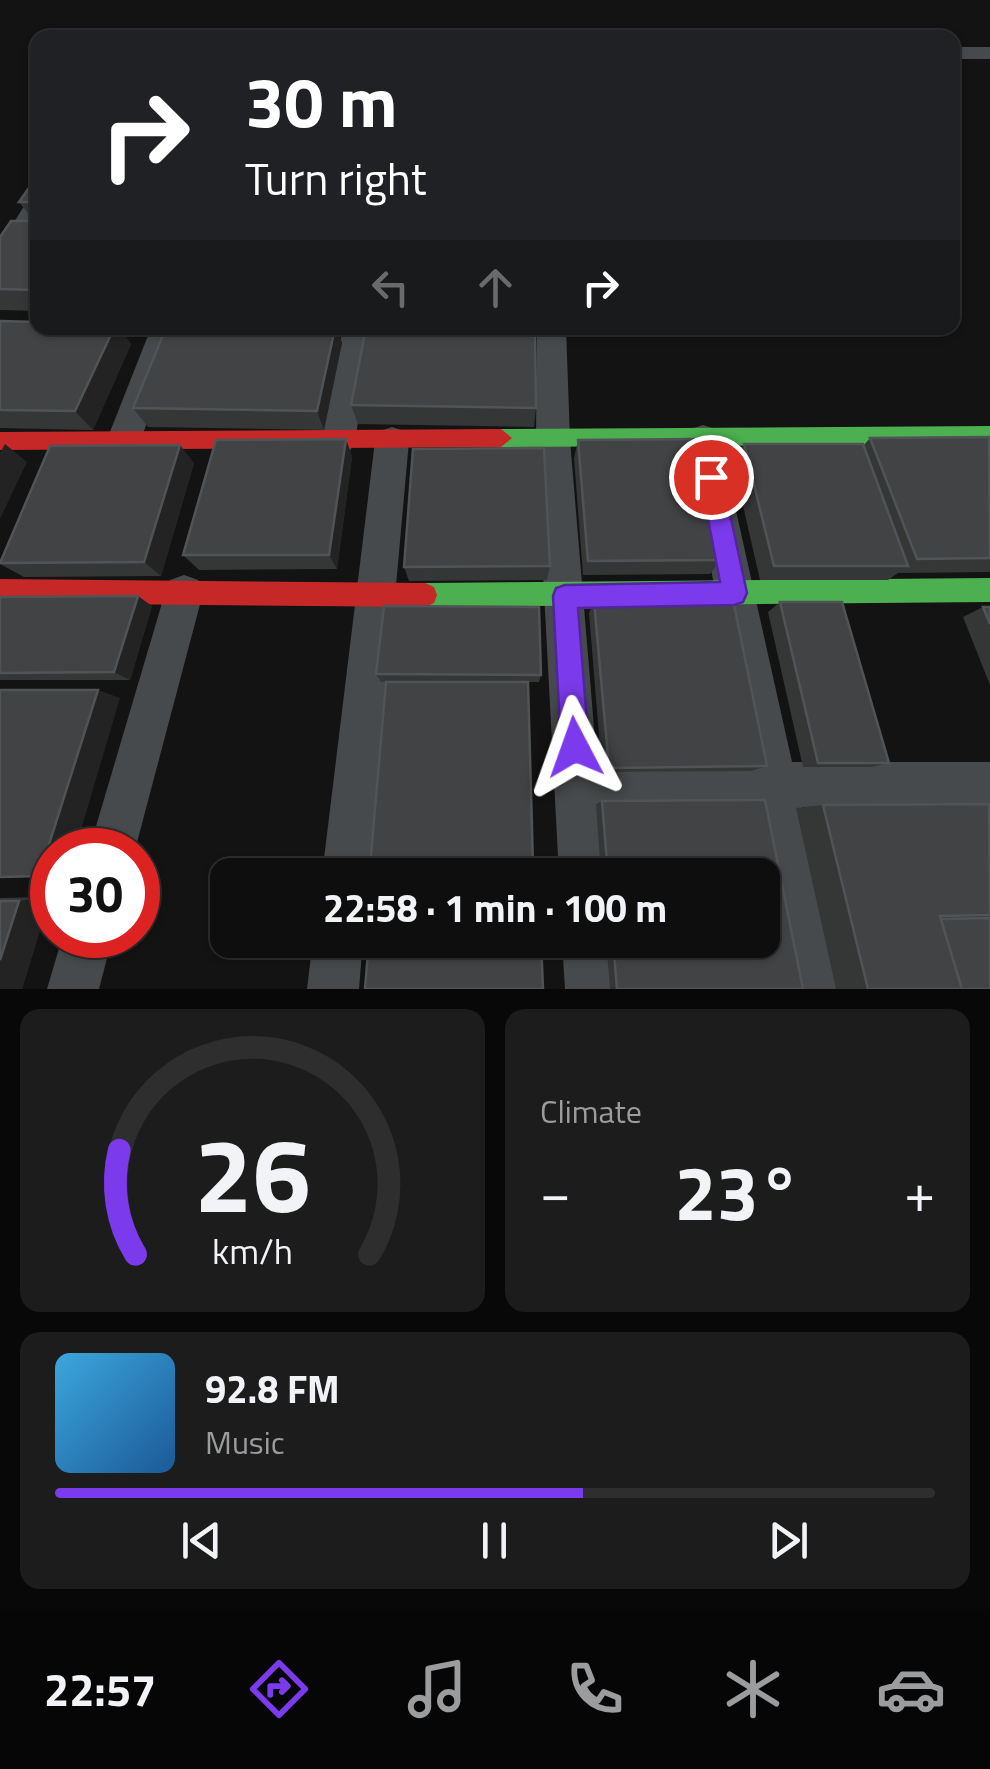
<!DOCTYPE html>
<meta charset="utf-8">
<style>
:root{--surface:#0e0e0e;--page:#1c1c1c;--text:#f1f3f6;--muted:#9b9c9e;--line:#2e2e2e;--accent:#7c3aed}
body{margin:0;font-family:"Titillium Web",sans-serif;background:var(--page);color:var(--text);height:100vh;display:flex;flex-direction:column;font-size:38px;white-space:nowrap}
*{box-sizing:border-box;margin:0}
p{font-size:32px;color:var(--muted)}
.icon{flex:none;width:55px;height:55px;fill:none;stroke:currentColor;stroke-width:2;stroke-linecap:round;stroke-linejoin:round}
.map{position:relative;height:989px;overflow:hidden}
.side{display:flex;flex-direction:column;gap:20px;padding:20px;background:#080808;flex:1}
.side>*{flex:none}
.top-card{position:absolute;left:30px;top:30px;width:930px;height:305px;border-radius:20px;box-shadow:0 2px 8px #0004,0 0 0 2px var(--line);background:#202124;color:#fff;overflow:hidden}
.speed{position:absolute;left:30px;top:828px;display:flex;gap:20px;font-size:50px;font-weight:700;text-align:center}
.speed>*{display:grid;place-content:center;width:130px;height:130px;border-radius:50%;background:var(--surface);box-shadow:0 2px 8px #0004,0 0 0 2px var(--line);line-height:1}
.speed .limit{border:15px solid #d22;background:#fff;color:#111}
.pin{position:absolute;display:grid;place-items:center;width:85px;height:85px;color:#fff;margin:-42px;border:5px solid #fff;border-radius:50%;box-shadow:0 2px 10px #0007}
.me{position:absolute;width:110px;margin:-55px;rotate:356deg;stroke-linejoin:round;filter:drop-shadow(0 0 8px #0008)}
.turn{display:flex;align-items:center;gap:35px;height:210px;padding:0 50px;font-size:45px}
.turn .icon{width:130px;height:130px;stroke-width:2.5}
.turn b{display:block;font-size:70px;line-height:85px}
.lanes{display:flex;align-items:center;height:95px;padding:0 50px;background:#0003;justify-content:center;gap:50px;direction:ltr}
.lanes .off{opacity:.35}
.big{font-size:75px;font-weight:700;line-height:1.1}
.side .card{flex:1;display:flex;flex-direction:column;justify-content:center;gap:15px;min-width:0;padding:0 35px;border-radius:20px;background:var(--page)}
.side .dial{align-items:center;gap:0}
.dial svg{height:260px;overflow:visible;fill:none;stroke:var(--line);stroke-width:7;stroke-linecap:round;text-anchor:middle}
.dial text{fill:var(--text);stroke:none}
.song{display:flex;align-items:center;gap:30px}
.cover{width:120px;height:120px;border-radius:15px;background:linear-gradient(135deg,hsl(200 70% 55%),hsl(210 70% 35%))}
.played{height:10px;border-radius:5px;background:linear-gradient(90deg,var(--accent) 60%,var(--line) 60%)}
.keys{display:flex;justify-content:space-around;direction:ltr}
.heat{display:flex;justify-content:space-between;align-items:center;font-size:55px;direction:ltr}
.side .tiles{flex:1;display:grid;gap:20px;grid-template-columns:1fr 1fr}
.card:last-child{grid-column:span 2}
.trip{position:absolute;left:210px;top:858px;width:570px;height:100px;border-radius:20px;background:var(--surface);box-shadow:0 2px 8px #0004,0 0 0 2px var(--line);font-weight:700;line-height:100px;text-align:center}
.menu{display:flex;height:160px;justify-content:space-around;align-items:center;background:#060606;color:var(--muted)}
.menu .icon{width:70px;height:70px}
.menu .active{color:var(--accent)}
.menu b{font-size:45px;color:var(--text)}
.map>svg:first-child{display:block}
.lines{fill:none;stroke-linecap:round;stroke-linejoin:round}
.street{fill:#474a4c;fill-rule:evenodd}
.fast{fill:#4caf50;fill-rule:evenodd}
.jam{fill:#c62828;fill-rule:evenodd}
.wall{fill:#353737}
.shaded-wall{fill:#232323}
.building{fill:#414345;stroke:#515456;stroke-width:2.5}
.route{fill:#7c3aed;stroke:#51269a;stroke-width:2.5}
</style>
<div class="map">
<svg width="990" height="989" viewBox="0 0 990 989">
<rect width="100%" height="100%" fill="#131313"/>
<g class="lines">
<g class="street">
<rect x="952" y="47" width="38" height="12"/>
<polygon points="38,196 38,226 10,274 0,276 0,245 29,198"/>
<polygon points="151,328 181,328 140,442 135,452 123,456 111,452 106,442"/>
<polygon points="343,328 373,328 355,441 350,451 338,455 326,451 321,441"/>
<polygon points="537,328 566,328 570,440 597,763 748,762 686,439 691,429 703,425 715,429 720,439 792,762 990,762 990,806 802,807 843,989 791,989 757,807 601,807 607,875 559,875 536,440"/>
<polygon points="392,427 404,431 409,441 370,875 322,875 375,441 380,431"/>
<polygon points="184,575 198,580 203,593 135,850 89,850 165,593 170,580"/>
<polygon points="63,935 113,935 99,989 47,989"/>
<polygon points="313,940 363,940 359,989 307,989"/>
<polygon points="562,940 612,940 617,989 565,989"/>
</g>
<g class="fast">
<polygon points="990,426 990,444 501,447 490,438 501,429"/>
<polygon points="990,578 990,602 425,607 416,603 413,595 416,587 425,583"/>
</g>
<g class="jam">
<polygon points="501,429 512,438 501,447 0,450 0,432"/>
<polygon points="0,579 425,583 434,587 437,595 434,603 425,607 0,603"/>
</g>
</g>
<g class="wall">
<polygon points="38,175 38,311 0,310 0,237 34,221 19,202"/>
<polygon points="0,321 38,328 119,328 131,344 93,430 0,428"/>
<polygon points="166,328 337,328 342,343 324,430 148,427 133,408"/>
<polygon points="351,405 536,408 534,427 358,424"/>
<polygon points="870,438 990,439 990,572 898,573 888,580 760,580 733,462 744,444 864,445"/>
<polygon points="346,439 352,457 337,569 199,570 183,555"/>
<polygon points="578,440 721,560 710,574 583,575 574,458"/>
<polygon points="194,463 161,576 24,577 0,564"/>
<polygon points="550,566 547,580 409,581 404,567"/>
<polygon points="0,597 152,606 130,680 0,680"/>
<polygon points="594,601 767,766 751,771 602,772 589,613"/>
<polygon points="780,602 889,763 871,767 803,767 768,612"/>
<polygon points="983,607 990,607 990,685 963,617"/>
<polygon points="376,674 541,675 539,682 381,682"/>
<polygon points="765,800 803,989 610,989 606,940 762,940 762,875 601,875 596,804 602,801"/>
<polygon points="823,805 990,916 990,989 836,989 796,808"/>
<polygon points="50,897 22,989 0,989 0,898"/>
</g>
<g class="shaded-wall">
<polygon points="114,328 119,328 131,344 93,430 75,411"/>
<polygon points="335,328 337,328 342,343 324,430 317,411"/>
<polygon points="346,439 352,457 337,569 329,555"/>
<polygon points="5,444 27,462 0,519 0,453"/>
<polygon points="180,445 194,463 161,576 144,562"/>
<polygon points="138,596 152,606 130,680 114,672"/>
<polygon points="98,690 120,698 75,850 52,850 52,875 39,876"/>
<polygon points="50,897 22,989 0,989 0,960 19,901"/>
</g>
<g class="building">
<polygon points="38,175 38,202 19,202"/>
<polygon points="11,221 38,221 38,290 0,289 0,237"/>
<polygon points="0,321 38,322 38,328 114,328 75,411 0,410"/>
<polygon points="166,328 335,328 317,411 133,408"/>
<polygon points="366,328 535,328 536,408 351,405"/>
<polygon points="989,437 990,558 917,559 870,438"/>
<polygon points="346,439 329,555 183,555 216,440"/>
<polygon points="697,439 721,560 588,561 578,440"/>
<polygon points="744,444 863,444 908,566 774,566"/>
<polygon points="180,445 144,562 0,563 50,446"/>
<polygon points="544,448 550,566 404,567 413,449"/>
<polygon points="138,596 114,672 0,673 0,597"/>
<polygon points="733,600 767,766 609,768 594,601"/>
<polygon points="780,602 842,602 889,763 818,763"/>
<polygon points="384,606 539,607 541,675 376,674"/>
<polygon points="983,607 990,607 990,624"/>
<polygon points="386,682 528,682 533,866 370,867"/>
<polygon points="0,690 98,690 39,876 0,877"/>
<polygon points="765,800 803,989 617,989 613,940 762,940 762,875 608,875 602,801"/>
<polygon points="989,804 990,915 940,916 962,989 868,989 823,805"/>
<polygon points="0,901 19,901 0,960"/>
<polygon points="990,918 990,989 962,989 941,919"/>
<polygon points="369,940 541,940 543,989 365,989"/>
</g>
<polygon class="route" points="711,468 719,471 722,477 747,593 743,602 734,605 578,608 589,747 585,757 575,761 565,757 561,747 553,596 556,588 565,585 720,582 700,477 703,471"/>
</svg>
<div class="speed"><div class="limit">30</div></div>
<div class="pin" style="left:711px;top:477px;background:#d93025"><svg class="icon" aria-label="arrive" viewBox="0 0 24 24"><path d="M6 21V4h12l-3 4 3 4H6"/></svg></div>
<svg class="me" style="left:575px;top:747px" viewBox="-20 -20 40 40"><path d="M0-17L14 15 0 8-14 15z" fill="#7c3aed" stroke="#fff" stroke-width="4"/></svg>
<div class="trip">22:58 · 1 min · 100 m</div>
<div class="top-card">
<div class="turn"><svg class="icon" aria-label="right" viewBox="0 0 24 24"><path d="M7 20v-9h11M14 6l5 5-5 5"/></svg><div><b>30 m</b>Turn right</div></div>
<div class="lanes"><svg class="icon off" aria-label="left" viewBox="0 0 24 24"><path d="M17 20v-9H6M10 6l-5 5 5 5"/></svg><svg class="icon off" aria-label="ahead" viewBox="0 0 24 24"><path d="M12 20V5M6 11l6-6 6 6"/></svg><svg class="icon" aria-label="right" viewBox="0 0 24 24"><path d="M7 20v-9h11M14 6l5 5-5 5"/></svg></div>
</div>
</div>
<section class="side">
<div class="tiles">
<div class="card dial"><svg viewBox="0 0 100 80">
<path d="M14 69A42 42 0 1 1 86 69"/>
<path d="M14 69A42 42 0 0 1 9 37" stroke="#7c3aed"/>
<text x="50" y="56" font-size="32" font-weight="700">26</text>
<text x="50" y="72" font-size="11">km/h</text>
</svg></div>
<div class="card"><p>Climate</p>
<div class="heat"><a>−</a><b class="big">23°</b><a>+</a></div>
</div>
<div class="card">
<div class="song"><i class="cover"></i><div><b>92.8 FM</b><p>Music</p></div></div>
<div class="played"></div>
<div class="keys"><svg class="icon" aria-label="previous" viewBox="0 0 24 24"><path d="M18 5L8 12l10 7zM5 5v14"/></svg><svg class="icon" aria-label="pause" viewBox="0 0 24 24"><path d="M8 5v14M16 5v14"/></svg><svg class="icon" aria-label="next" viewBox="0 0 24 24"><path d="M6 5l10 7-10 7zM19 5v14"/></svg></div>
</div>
</div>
</section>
<nav class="menu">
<b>22:57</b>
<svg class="icon active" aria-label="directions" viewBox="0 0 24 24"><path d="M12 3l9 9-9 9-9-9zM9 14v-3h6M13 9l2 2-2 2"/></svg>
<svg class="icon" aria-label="music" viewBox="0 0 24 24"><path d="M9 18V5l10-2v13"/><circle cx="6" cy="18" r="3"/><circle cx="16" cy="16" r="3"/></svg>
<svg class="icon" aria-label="phone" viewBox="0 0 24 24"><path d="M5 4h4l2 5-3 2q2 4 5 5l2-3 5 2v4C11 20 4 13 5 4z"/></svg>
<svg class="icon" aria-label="climate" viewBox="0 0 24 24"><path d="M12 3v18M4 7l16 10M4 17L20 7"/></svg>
<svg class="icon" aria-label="car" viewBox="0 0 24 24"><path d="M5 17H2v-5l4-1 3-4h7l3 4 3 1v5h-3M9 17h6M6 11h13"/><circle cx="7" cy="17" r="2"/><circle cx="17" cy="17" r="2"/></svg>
</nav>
